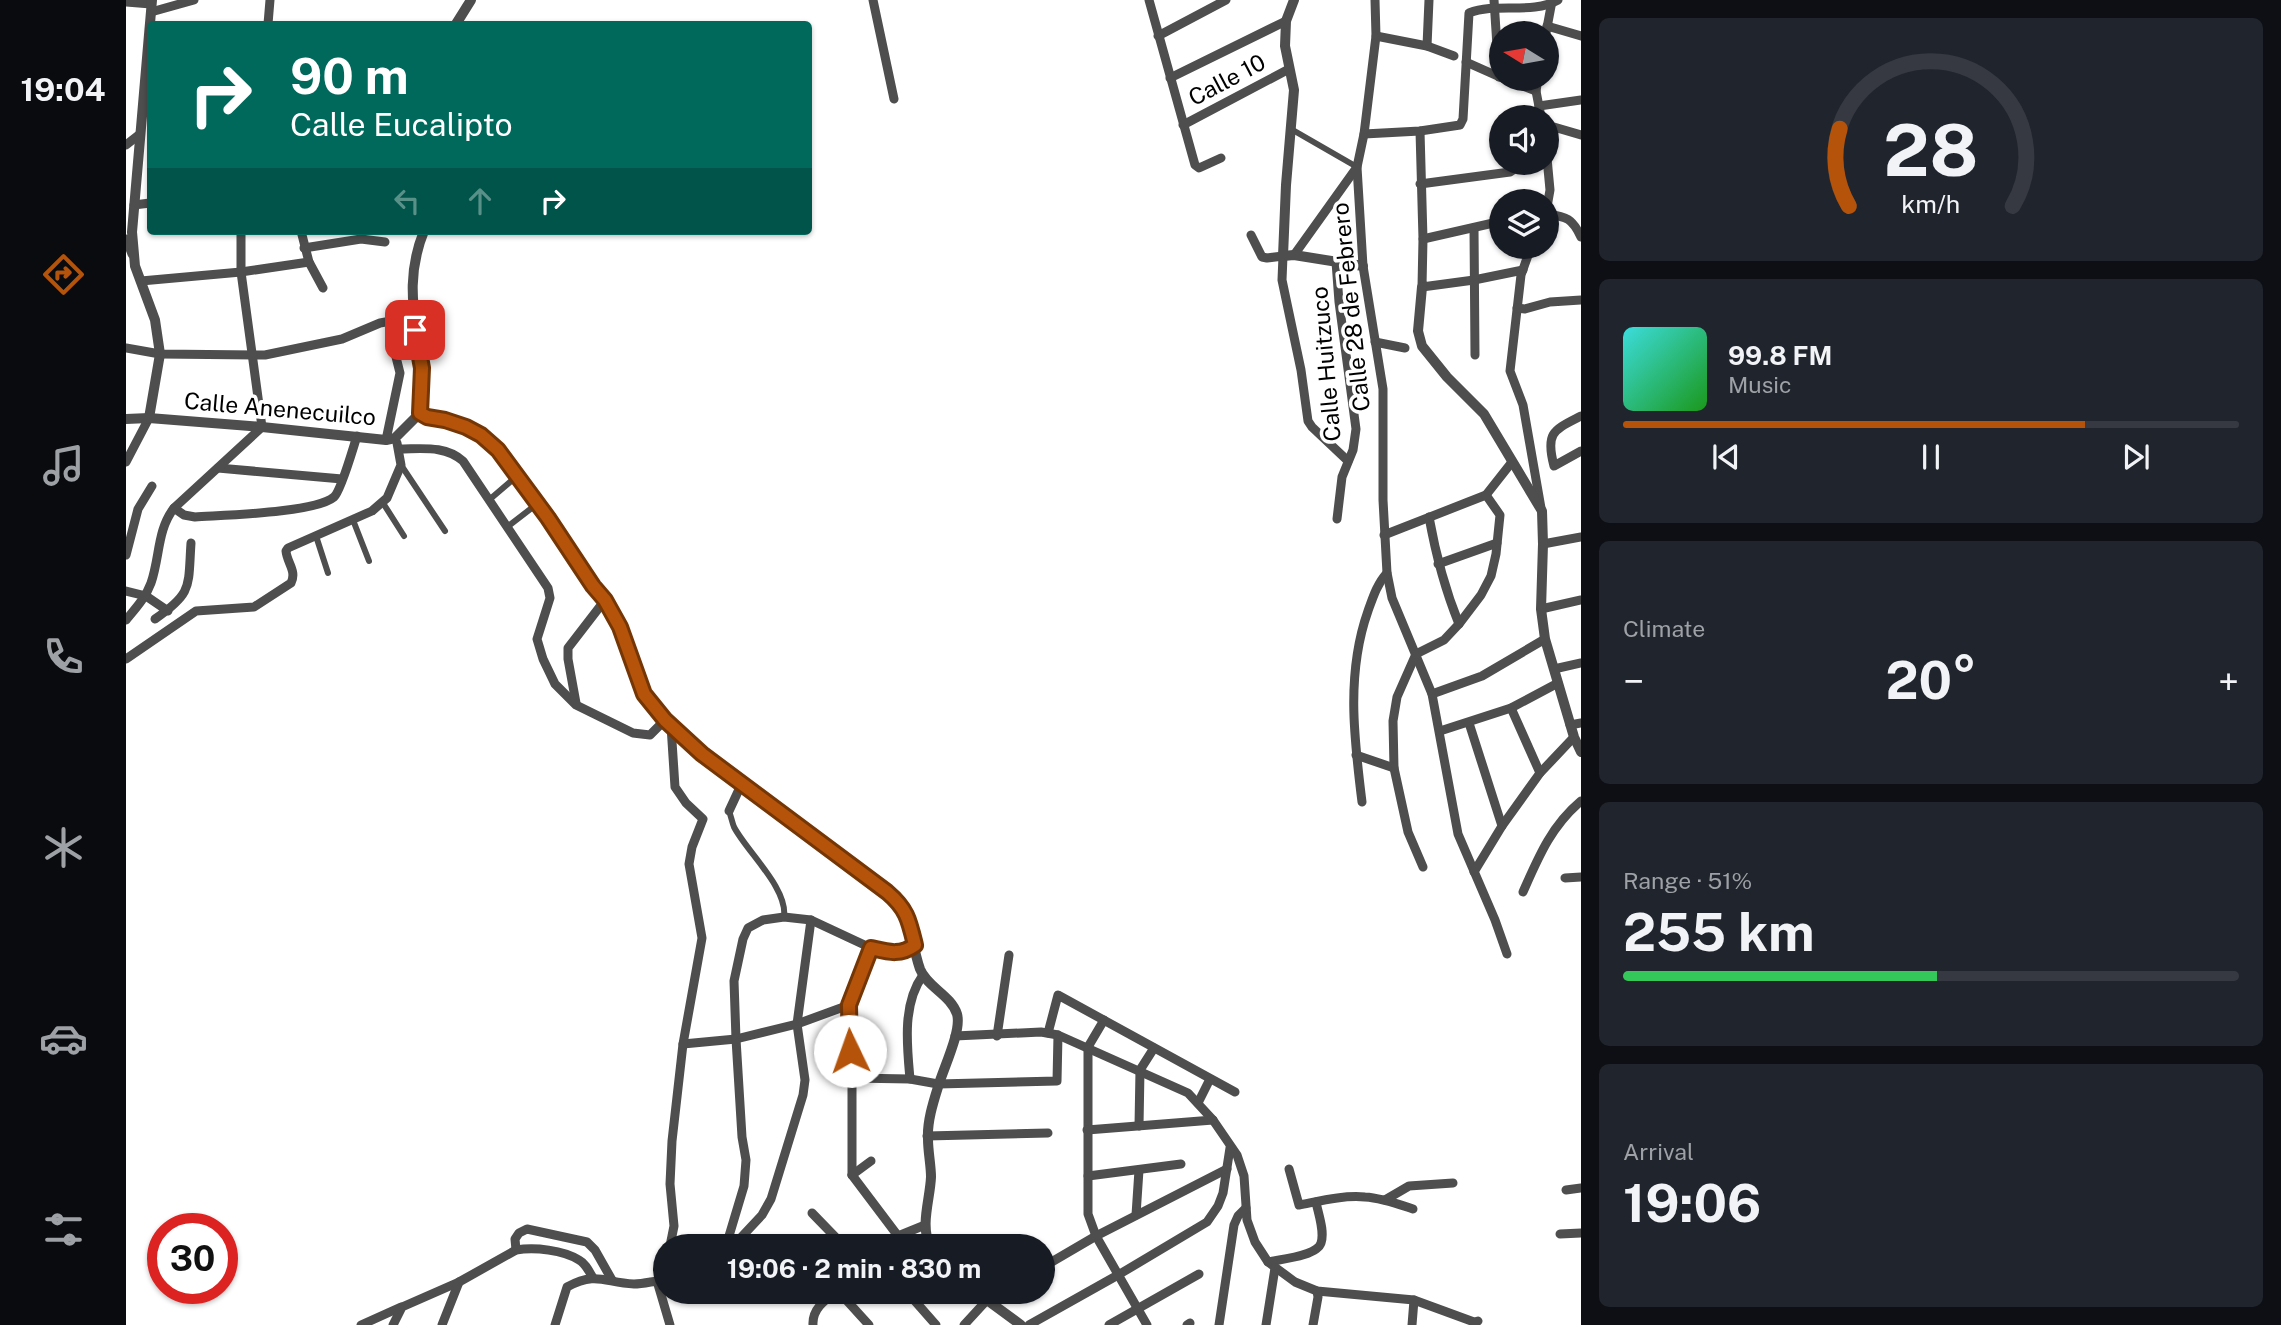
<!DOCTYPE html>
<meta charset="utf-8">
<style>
:root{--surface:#171b24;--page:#20242c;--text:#f1f3f6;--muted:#9ea1a6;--line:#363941;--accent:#b45309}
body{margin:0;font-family:"Public Sans",sans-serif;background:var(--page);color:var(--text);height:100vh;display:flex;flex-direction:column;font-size:26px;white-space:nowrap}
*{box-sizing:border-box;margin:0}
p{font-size:23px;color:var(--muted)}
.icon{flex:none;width:38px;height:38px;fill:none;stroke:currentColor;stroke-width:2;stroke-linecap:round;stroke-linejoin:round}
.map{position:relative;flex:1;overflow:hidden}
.side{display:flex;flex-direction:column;gap:18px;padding:18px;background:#0d0f14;width:700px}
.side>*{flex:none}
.hud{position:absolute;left:21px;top:21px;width:665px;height:214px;border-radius:7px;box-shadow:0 2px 5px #0004;background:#00695c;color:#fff;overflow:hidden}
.needle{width:46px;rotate:281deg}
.fabs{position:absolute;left:1363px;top:21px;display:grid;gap:14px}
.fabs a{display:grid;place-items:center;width:70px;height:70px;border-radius:50%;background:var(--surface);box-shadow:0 2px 5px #0004;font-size:35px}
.speed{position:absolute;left:21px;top:1213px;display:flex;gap:14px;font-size:35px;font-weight:700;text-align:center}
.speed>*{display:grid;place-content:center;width:91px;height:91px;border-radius:50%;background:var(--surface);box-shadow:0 2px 5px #0004;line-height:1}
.speed .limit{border:10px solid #d22;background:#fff;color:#111}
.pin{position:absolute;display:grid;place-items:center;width:60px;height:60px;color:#fff;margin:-30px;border-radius:14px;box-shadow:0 4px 10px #0006}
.me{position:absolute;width:77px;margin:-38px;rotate:357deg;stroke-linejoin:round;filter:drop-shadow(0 0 5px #0008)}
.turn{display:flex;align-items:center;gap:24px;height:147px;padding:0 28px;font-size:32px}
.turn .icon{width:91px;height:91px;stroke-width:2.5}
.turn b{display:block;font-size:49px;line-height:60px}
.lanes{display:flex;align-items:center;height:66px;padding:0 28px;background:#0003;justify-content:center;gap:35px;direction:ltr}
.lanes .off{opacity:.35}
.big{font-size:52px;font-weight:700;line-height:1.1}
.side .widget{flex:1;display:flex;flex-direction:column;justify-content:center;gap:10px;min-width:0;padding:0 24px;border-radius:10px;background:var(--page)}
.side .dial{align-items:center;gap:0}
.dial svg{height:182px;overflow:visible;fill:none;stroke:var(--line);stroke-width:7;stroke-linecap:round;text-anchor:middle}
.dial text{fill:var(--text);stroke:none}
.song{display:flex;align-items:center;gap:21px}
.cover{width:84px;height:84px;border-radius:10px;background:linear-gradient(135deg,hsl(180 70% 55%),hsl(120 70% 35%))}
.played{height:7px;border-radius:4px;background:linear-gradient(90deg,var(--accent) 75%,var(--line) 75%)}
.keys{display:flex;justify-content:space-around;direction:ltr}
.heat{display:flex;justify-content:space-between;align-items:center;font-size:38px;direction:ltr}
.charge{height:10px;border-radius:5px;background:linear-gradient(90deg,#34c759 51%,var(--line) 0)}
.trip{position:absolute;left:527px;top:1234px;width:402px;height:70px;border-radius:35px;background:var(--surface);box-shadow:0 2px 5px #0004;font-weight:700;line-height:70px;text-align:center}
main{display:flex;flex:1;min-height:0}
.menu{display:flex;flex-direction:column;width:126px;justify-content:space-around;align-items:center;background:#090b0e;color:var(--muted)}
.menu .icon{width:49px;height:49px}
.menu .on{color:var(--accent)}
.menu b{font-size:32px;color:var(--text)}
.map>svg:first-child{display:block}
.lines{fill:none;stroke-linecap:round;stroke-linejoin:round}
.pedestrian{stroke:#4e4e4e;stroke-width:6}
.minor{stroke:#4e4e4e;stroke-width:9}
.tertiary{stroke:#4e4e4e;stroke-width:10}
.route-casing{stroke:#753606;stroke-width:18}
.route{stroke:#b45309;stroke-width:12}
.labels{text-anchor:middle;stroke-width:7;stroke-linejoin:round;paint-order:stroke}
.street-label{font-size:23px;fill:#000;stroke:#fff}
</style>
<main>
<nav class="menu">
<b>19:04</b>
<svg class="icon on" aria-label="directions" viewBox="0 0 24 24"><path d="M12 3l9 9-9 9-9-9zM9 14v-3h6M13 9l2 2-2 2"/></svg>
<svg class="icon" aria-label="music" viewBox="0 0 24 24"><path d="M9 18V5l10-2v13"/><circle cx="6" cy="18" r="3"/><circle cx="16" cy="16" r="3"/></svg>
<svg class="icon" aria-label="phone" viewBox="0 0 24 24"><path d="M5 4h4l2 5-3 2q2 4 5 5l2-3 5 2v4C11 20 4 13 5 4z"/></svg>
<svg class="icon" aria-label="climate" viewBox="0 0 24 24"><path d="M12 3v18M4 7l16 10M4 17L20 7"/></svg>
<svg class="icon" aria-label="car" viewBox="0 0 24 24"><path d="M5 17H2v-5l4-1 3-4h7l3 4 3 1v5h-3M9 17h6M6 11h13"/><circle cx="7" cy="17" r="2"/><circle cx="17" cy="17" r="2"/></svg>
<svg class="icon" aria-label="filters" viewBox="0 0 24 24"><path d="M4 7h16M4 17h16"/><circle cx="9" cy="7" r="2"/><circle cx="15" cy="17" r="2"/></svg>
</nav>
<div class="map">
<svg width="1455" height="1325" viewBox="0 0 1455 1325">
<rect width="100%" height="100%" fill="#fff"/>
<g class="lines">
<g class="pedestrian">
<polyline points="1165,129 1231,167"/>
<polyline points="275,465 319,531"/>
<polyline points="363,500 391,476"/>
<polyline points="257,503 278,536"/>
<polyline points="227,520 243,561"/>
<polyline points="381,527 411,504"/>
<polyline points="190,536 202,573"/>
<path d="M 603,811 C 605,816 606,822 608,827 C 621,852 662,888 658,917"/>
</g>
<g class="minor">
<polyline points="747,0 768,99"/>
<polyline points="1023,0 1069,165 1073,168 1095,158"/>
<polyline points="1249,0 1250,36 1238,134 1231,167 1237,266 1257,389 1257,500 1261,573 1266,598 1306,694 1332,834 1369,920 1381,954"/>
<polyline points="1368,0 1373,77"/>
<polyline points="0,2 25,4"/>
<polyline points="25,12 68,0"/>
<polyline points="142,24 144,0"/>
<polyline points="1421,26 1455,36"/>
<polyline points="1420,33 1426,1"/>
<polyline points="1032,36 1100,0"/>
<polyline points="1250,36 1301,46 1328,56"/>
<polyline points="1301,46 1303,0"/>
<polyline points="1340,62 1376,78"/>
<polyline points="1044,78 1160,21"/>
<polyline points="1378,79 1410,91"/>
<polyline points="1412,79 1410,91 1415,117"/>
<polyline points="1413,106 1455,100"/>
<polyline points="1057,125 1163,69"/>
<polyline points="1421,125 1455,135"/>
<polyline points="1294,131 1297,239 1296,287 1348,280 1397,270"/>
<path d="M 1238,134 L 1294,131 L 1334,125 L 1337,119 L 1343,13 C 1371,2 1405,15 1432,0"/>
<polyline points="0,145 14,134"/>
<polyline points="1421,158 1424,190 1421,207"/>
<polyline points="1294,184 1384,172 1397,163"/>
<polyline points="8,205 24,203"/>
<path d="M 1421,214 C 1441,217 1446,218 1455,237"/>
<polyline points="1348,228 1349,355"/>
<polyline points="175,231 183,262 197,288"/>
<polyline points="1125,235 1136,257 1141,258 1157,256 1156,280 1175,370 1182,421 1186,427 1222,461"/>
<polyline points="0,239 6,254"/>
<polyline points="1297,239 1376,221"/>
<polyline points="1405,247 1395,275 1384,371 1397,405 1415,508"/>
<polyline points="178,248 235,239 259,242"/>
<polyline points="1168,255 1231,167"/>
<polyline points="1210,262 1213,302 1230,429 1227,450 1216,477 1211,519"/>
<polyline points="15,281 115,272 183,262"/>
<polyline points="1391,308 1399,309 1424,302 1455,300"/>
<polyline points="1249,342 1279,348"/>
<polyline points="0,348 34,354 139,355 216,339 254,323 287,317"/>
<path d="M 1455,416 C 1428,430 1419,432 1428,466 L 1455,451"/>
<polyline points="260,440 274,373 268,349"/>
<path d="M 273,449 C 296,449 319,445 337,461 L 422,588 L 424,598 L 411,639 L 417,659 L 429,684 L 450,705 L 507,733 L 524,735 L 539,720"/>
<polyline points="0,462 23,418"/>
<polyline points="92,468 216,479"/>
<path d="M 48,508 L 58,515 L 69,517 C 97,515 189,513 208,497 C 215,491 227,448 231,436"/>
<path d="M 1303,517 C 1310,556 1318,587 1333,624"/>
<polyline points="1258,535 1360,495 1386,462"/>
<polyline points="1417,544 1455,537"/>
<polyline points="0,555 12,509 26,486"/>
<polyline points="1312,564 1371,543"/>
<polyline points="0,591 20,596 42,611"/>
<polyline points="1415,609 1455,600"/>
<path d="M 29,619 C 67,593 62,587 65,543"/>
<path d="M 0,620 C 10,608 20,597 25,583 C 34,557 31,530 48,508 L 136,427 L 115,272 L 115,231"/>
<polyline points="1290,654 1271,697 1267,721 1268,768 1282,832 1297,867"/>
<polyline points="1290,654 1318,640 1333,624 1355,595 1365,576 1370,554 1374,515 1360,495"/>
<path d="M 0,659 L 70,611 L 128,607 L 165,583 C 171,571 161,563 160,551 L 162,548 L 246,511 L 261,498 L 275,465 L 271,443"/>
<polyline points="1428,669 1455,663"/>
<polyline points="1306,694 1356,676 1419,639"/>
<polyline points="450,703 442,659 442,648 479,600"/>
<polyline points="1385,708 1414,773"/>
<polyline points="1343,723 1376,826"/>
<polyline points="1444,725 1455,723"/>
<polyline points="1314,731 1385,708 1432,683"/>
<polyline points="1230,755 1268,768"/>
<path d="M 1236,802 C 1228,738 1220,673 1242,611 C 1247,597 1251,584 1261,573"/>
<polyline points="603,811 616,783"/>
<polyline points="1348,872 1376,826 1414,773 1448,737"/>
<polyline points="1439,878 1455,877"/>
<path d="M 1397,892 C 1412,858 1425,826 1455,801"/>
<polyline points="978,1020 962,1047 962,1214 970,1236 1021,1325"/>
<polyline points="922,1033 932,995 1109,1092"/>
<polyline points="829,1036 915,1032 932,1035 1062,1093 1087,1120 1111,1155 1118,1176 1121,1220 1129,1242 1142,1262 1169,1282 1191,1291 1288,1300 1348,1322 1352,1321"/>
<polyline points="871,1036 883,955"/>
<polyline points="557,1044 610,1039 671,1024 723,1005"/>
<polyline points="726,1078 784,1079 812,1084 931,1081 932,1035"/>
<path d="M 784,1079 C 781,1046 776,1004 797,975"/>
<polyline points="1072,1103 1084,1079"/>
<polyline points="1013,1126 1014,1070 1028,1048"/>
<polyline points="961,1130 1087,1120"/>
<polyline points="801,1136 922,1133"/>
<path d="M 1163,1169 L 1173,1205 C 1194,1201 1217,1195 1239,1197 C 1256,1198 1272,1204 1287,1209"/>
<polyline points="726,1175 726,1078 722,1024 723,1005 745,948"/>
<polyline points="726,1175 772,1236"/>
<polyline points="726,1175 745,1161"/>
<polyline points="962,1176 1055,1164"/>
<polyline points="1440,1190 1455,1188"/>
<polyline points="1259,1200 1283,1186 1327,1183"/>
<polyline points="686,1213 718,1246"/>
<polyline points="1010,1215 1013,1170"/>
<polyline points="1434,1234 1455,1233"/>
<polyline points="653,1243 656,1246"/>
<polyline points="544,1246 548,1226 544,1184 546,1141 557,1044 576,938 563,864 566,847 577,819 560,803 549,787 545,726"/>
<polyline points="600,1246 618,1186 620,1160 616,1137 610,1039 608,981 617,939 622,928 637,920 658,917 685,920 745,948 767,954 781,951 789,945"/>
<polyline points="607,1246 636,1215 645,1199 677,1095 679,1080 671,1024 685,920"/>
<polyline points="760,1246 772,1236 799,1225"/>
<polyline points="390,1250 389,1239 393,1233 401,1229 461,1242 469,1250 486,1280"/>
<path d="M 1142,1262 C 1156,1259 1191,1256 1195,1243 C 1199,1231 1192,1213 1190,1202"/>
<polyline points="917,1267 970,1236 1101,1169"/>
<polyline points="531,1281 544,1325"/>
<polyline points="531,1281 539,1262"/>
<polyline points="713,1292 743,1325"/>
<polyline points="781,1292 810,1325"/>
<polyline points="235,1325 275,1307"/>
<path d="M 267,1325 L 276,1307 L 333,1282 L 390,1250 C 409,1247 437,1250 453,1260 C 459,1263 463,1271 467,1278"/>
<polyline points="316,1325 333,1282"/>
<path d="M 429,1325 L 441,1287 C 471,1271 479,1283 508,1284 C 516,1284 524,1282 531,1281"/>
<path d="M 687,1325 C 686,1309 699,1300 710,1292"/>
<polyline points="838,1325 861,1300 875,1292"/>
<polyline points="903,1325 992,1275 1081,1222 1092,1206 1097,1193 1104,1148"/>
<polyline points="983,1325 1073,1274"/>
<polyline points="1061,1325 1064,1323"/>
<polyline points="1093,1325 1108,1225 1112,1216 1120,1208"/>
<polyline points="1140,1325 1149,1268"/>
<polyline points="1187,1325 1192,1297 1191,1291"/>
<polyline points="1286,1325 1288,1300"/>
</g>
<g class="tertiary">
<polyline points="1168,0 1160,21 1159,46 1168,90 1160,185 1157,256 1168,255 1237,266"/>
<polyline points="330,24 345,0"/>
<polyline points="1296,287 1292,331 1296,346 1321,377 1358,414 1416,511 1417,544 1415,609 1419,639 1448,737 1455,752"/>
<path d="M 294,413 L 301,417 L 319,420 L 340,427 L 355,434 L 372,451 L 422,518 L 467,586 L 479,600 L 494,627 L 518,694 L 539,720 L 577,754 L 761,892 C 791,918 782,935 794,969 C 801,987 825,995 831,1014 C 836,1031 817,1069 812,1087 C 807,1103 801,1122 802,1139 C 802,1152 805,1165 805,1177 C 804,1200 794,1225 804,1246"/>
<path d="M 294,413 L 293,407 C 302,342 271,298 298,231"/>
<polyline points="23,418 34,354 29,320 9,266 6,232 26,0"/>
<polyline points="0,419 23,418 136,427 260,440 269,438 294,413"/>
<polyline points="854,1292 861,1300 895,1325"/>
</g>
</g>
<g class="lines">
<defs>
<path id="route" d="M 289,330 L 296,368 L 294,413 L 301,417 L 319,420 L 340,427 L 355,435 L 372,450 L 422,518 L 467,586 L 479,600 L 494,627 L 518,694 L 539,720 L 576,754 L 761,892 C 781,909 783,920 789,945 C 774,956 762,952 745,948 L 723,1005 L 724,1051"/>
</defs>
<use href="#route" class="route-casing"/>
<use href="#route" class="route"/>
</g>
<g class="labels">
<g class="street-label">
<text transform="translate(1101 80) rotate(-28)" y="8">Calle 10</text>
<text transform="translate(1225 307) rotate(-96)" y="8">Calle 28 de Febrero</text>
<text transform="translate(1200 364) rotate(-95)" y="8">Calle Huitzuco</text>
<text transform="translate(154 409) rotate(5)" y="8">Calle Anenecuilco</text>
</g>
</g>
</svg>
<div class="fabs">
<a><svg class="needle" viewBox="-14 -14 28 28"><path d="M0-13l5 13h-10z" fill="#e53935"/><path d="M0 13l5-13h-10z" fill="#9ea1a6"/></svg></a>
<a><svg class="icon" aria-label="sound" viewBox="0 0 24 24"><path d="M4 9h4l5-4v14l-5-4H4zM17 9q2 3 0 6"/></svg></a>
<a><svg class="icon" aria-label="layers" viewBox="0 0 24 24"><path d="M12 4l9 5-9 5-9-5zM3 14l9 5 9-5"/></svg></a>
</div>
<div class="speed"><div class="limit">30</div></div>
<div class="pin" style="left:289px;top:330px;background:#d93025"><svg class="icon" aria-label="arrive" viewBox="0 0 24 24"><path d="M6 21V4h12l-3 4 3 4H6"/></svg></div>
<svg class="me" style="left:724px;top:1051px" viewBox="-20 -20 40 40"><circle r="19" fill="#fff"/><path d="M0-13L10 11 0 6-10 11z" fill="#b45309"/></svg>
<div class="trip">19:06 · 2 min · 830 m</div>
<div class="hud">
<div class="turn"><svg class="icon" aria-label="right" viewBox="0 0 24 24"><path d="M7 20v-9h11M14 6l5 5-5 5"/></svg><div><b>90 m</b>Calle Eucalipto</div></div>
<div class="lanes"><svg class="icon off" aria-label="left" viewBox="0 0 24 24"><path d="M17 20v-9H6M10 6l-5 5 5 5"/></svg><svg class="icon off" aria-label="ahead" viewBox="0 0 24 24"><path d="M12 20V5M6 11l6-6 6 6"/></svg><svg class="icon" aria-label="right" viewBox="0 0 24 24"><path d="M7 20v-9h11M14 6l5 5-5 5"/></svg></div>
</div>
</div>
<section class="side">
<div class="widget dial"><svg viewBox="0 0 100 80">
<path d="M14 69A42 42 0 1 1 86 69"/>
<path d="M14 69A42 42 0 0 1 10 35" stroke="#b45309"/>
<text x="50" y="56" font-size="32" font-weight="700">28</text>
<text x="50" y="72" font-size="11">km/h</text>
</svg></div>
<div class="widget">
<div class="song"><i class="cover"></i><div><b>99.8 FM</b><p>Music</p></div></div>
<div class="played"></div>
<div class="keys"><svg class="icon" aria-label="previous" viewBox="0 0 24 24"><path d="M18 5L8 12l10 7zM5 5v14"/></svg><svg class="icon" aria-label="pause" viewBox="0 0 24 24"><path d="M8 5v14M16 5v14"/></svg><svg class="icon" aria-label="next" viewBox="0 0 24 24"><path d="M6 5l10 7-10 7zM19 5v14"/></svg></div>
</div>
<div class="widget"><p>Climate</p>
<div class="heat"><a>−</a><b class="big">20°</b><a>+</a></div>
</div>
<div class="widget"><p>Range · 51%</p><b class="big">255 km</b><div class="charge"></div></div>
<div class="widget"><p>Arrival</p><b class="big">19:06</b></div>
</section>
</main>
